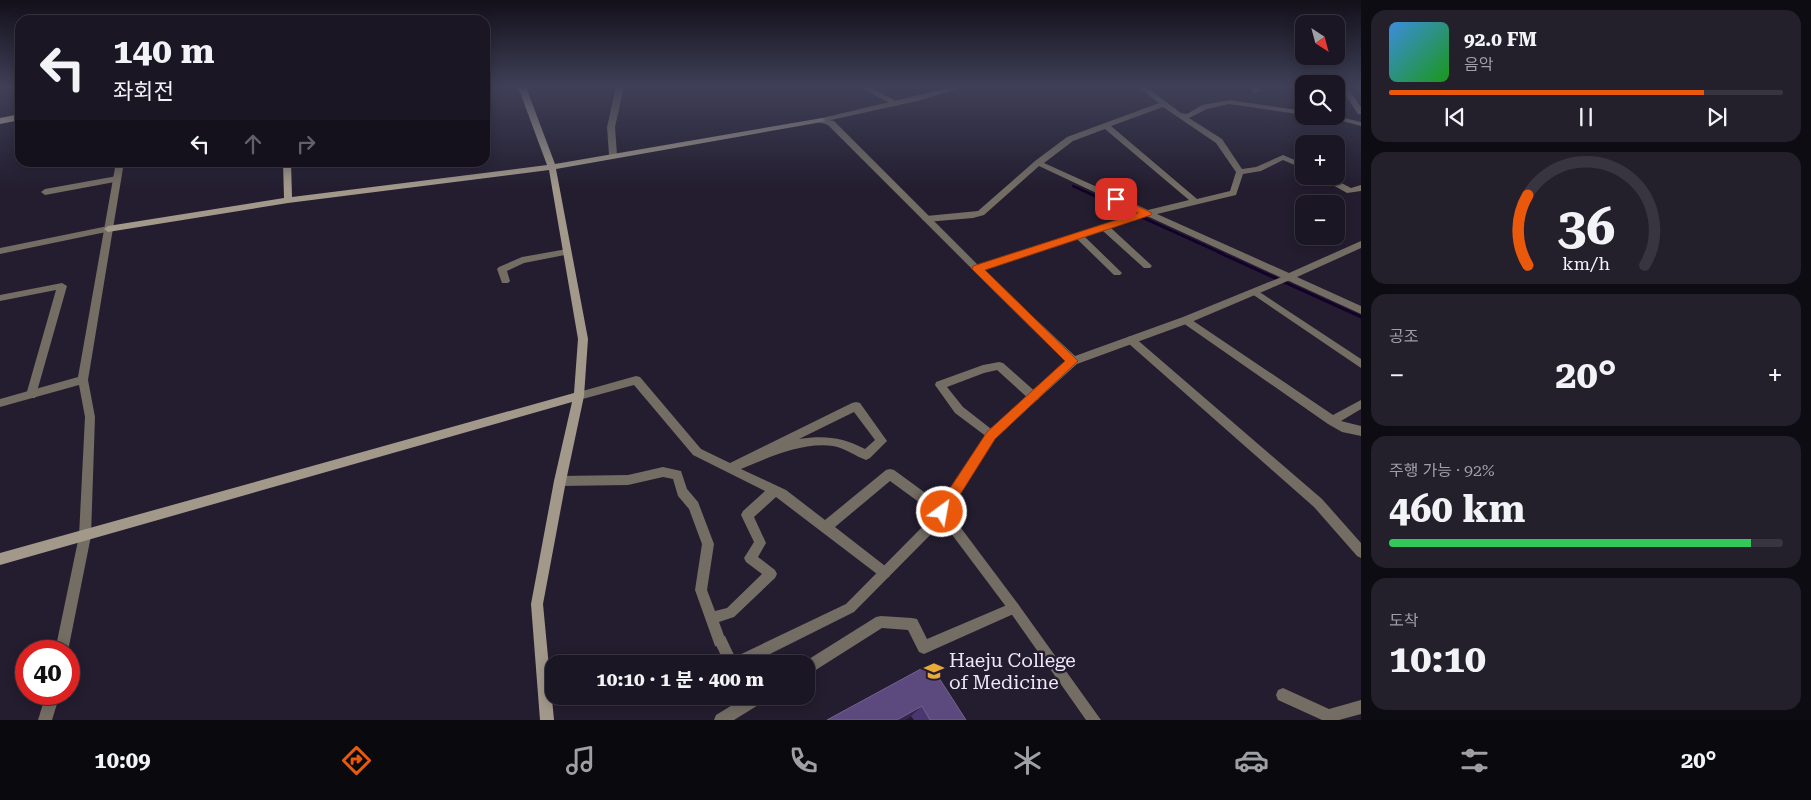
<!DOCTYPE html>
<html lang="ko">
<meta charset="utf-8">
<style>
:root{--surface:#1a1623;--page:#231f2b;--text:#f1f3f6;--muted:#9f9fa6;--line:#383541;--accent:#ea580c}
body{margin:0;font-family:"Roboto Serif","Noto Sans KR",serif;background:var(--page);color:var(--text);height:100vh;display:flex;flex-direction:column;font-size:19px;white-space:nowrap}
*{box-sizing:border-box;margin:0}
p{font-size:16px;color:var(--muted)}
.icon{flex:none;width:28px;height:28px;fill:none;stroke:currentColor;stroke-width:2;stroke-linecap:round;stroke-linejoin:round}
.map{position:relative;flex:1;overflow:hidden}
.panel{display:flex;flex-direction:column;gap:10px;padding:10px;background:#0e0c13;width:450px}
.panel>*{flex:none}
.banner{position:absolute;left:15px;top:15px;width:475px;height:152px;border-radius:15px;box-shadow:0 2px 12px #0003,0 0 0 1px var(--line);background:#1a1623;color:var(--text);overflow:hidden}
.needle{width:32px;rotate:144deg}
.fabs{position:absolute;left:1295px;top:15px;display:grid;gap:10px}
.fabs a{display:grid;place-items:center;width:50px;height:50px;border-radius:10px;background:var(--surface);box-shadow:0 2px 12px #0003,0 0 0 1px var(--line);font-size:25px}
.speed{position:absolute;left:15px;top:640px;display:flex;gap:10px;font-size:25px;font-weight:700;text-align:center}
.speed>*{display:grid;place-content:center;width:65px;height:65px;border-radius:50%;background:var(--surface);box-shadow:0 2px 12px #0003,0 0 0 1px var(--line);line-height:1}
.speed .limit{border:8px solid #d22;background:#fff;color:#111}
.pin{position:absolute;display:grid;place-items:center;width:42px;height:42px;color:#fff;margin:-21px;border-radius:10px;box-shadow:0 2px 8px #0006}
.me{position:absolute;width:55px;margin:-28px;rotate:32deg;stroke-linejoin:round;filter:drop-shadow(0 0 4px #0008)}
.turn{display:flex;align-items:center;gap:18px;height:105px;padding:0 15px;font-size:22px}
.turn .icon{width:65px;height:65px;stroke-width:2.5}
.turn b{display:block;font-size:35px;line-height:42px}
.lanes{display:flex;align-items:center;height:48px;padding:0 15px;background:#0003;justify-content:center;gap:25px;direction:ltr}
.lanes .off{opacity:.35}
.big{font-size:38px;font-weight:700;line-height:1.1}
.panel .card{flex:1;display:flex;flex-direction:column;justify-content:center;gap:8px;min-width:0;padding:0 18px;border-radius:15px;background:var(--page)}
.panel .dial{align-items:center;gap:0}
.dial svg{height:130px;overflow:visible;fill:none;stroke:var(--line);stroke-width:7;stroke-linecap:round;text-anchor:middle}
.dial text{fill:var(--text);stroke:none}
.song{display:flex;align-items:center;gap:15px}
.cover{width:60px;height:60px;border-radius:8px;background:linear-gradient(135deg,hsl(210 70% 55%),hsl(120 70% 35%))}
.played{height:5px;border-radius:2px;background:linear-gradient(90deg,var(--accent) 80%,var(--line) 80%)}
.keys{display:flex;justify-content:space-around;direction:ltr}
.heat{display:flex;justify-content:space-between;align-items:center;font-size:28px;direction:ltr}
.charge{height:8px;border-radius:4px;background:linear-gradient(90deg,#34c759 92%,var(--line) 0)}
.trip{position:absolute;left:545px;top:655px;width:270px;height:50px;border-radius:15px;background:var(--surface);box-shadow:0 2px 12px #0003,0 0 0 1px var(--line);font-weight:700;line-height:50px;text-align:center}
.dock{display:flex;height:80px;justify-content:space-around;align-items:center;background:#0a090e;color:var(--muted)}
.dock .icon{width:35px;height:35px}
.dock .current{color:var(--accent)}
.dock b{font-size:22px;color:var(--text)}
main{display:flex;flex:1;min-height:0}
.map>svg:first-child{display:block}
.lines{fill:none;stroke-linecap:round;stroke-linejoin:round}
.stream-far1{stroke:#13012a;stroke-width:2.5}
.stream{stroke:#13012a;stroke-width:3}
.minor{fill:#736d64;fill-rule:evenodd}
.tertiary{fill:#736d64;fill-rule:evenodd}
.secondary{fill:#a2998b;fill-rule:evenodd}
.primary{fill:#c7bba8;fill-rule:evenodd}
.wall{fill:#4b366f}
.shaded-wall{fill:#34244f}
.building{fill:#5c497d;stroke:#736290}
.route{fill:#ea580c;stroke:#983908}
.labels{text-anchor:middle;stroke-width:5;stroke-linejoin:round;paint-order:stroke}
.near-poi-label{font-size:19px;fill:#ece8f5;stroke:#231d2f;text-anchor:start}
</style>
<main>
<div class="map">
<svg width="1361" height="720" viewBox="0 0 1361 720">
<rect width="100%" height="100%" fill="#231d2f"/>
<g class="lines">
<polyline class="stream-far1" points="1073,186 1223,254"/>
<polyline class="stream" points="1220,253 1361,317"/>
<g class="minor">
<polygon points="616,87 624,87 615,127 617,155 613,157 609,155 607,127"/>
<polygon points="953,87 965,87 917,101 822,122 818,120 822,118"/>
<path d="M 1138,87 L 1146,87 L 1181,113 L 1187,114 L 1202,105 L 1229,100 L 1304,111 L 1304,115 L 1229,104 L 1207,109 L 1189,118 L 1222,139 L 1242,169 L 1256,167 L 1283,155 L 1304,164 L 1304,169 L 1283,160 L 1261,171 L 1243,174 L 1236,195 L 1157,214 L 1289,273 L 1361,241 L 1361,248 L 1297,277 L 1361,306 L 1361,314 L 1289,281 L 1284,280 L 1282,278 L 1147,216 L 1111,228 L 1150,264 L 1152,266 L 1150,268 L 1144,268 L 1103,231 L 1085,237 L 1120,271 L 1122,273 L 1120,275 L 1114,275 L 1077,239 L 980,271 L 974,271 L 972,269 L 974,267 L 1139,213 L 1039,166 L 984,215 L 973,218 L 926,222 L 922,219 L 926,216 L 978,211 L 1035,161 L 1067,137 L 1159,103 ZM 1163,107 L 1216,143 L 1236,172 L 1230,191 L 1197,199 L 1111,126 ZM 1105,129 L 1189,200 L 1148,210 L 1044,163 L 1073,141 Z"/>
<polygon points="1250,87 1257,87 1261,91 1254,93"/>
<polygon points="1340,87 1347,87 1361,107 1361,114 1358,114"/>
<polygon points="1323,116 1336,116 1361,122 1361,126"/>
<polygon points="117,176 120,177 120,181 45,195 41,192 45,189"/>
<polygon points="1317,176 1328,176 1351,188 1361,185 1361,191 1347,193"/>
<polygon points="108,226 112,229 111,231 0,254 0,248"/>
<polygon points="567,249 570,250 571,252 570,254 524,263 507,271 510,281 508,283 502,283 497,269 499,267 522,257"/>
<polygon points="62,283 67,286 36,395 35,398 27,398 26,395 56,290 0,301 0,295"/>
<polygon points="1255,289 1361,359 1361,368 1252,294 1250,292 1252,290"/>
<polygon points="1186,316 1333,415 1361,400 1361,409 1341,421 1361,426 1361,436 1342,432 1328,424 1183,323 1181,320"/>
<polygon points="1131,336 1134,337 1322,499 1361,543 1361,558 1357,556 1314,507 1128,343 1126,340 1128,337"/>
<polygon points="999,362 1003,363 1038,394 1039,397 1038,400 1030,400 997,370 984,373 947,387 963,407 995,432 996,435 995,438 991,440 955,413 935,385 936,382 983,365"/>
<path d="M 636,376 L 640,377 L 701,449 L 730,463 L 852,403 L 856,402 L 860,403 L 887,441 L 870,458 L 866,460 C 855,456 845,448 833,446 C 802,442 770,457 741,469 L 786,490 L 825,520 L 886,470 L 890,469 L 894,470 L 946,508 L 1018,604 L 1101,720 L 1086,720 L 1010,612 L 938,516 L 890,481 L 835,527 L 889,569 L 891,573 L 889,577 L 885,579 L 881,577 L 776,497 L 754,517 L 766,543 L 758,557 L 775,570 L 777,574 L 775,578 L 734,617 L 719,622 L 726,641 L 725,646 L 720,647 L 715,646 L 695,590 L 702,544 L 689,509 L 678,496 L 673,479 L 663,477 L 628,485 L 560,486 L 556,485 L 554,481 L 556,477 L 560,476 L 628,475 L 663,467 L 681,471 L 687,489 L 698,502 L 714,544 L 707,590 L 715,611 L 727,608 L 762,574 L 746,562 L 744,558 L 754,542 L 741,515 L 743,511 L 765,491 L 693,455 L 634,385 L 579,400 L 575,399 L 574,396 L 575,393 L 579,392 ZM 854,412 L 875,440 L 865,449 C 843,437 824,435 799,439 Z"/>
<polygon points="1283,688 1329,709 1361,700 1361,714 1339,720 1322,720 1278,700 1276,695 1278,690"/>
</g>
<g class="tertiary">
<polygon points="860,87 869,87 902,104 895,106"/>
<polygon points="819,118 834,121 980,267 1075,356 1183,317 1284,276 1290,276 1292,278 1290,280 1189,323 1077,364 995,438 943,522 854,612 750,664 725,664 714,641 715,636 720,635 725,636 735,657 846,604 935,514 987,432 1066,361 974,271 828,125 819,122"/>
<polygon points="116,162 124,162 88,380 95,417 91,536 68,651 55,651 79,536 85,417 79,385 0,407 0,399 78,377"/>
<polygon points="1014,602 1018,604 1020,608 1018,612 924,654 919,652 908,630 882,628 811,673 806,675 806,664 801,664 876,617 881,616 912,618 917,619 927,639"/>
<polygon points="46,694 60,694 52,720 38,720"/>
<polygon points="747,696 767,696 765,701 734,720 714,720 716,715"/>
</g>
<polygon class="secondary" points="518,87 526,87 555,164 822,118 826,120 822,122 556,169 588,339 584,396 566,481 543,604 554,720 540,720 531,604 554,481 572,402 0,565 0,553 574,393 578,339 549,170 288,203 108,232 104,229 108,226 284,198 283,162 291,162 292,197 547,165"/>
<polygon class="primary" points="20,114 20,120 0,124 0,118"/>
</g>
<polygon class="wall" points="930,664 966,720 914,720 911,716 905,720 827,720"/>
<polygon class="shaded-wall" points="922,706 911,716 905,720 897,720"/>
<polygon class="building" points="930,664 966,720 930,720 922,706 897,720 827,720"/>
<linearGradient id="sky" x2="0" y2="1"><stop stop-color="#13101a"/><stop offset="0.46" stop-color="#3f4058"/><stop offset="1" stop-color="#3f4058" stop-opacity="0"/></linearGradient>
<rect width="1361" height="188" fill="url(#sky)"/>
<polygon class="route" points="1116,196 1152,213 1151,215 985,270 1078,361 995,439 946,517 942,519 937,517 935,512 937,508 987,432 1065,361 972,269 973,266 1138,213 1113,201 1111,199"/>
<defs>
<symbol id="university-bare" viewBox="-9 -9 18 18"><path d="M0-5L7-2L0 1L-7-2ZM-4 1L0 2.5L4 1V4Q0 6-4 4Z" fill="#e8ab37" stroke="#231d2f" stroke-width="2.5" paint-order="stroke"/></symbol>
</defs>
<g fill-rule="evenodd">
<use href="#university-bare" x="920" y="657" width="28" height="28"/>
</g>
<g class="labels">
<g class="near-poi-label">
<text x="949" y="667">Haeju College<tspan x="949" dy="22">of Medicine</tspan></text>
</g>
</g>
</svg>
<div class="fabs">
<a><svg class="needle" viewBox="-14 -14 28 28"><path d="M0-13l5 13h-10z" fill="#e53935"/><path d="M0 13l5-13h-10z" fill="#9f9fa6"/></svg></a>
<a><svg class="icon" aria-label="search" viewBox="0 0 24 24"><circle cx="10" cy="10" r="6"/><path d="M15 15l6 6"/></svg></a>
<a>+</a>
<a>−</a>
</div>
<div class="speed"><div class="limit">40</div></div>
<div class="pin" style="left:1116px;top:199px;background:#d93025"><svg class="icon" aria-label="arrive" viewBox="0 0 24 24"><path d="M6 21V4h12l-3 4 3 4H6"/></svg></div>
<svg class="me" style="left:942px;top:512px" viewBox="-20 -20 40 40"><circle r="17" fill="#ea580c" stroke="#fff" stroke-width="3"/><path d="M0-11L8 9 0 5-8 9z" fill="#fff"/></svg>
<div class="trip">10:10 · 1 분 · 400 m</div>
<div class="banner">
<div class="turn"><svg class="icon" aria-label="left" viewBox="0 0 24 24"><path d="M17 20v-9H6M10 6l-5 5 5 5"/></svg><div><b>140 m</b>좌회전</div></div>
<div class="lanes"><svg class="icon" aria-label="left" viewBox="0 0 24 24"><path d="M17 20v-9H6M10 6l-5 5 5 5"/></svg><svg class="icon off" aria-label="ahead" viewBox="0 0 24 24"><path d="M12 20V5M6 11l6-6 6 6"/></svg><svg class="icon off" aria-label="right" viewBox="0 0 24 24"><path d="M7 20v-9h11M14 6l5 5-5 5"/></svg></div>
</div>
</div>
<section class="panel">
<div class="card">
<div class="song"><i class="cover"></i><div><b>92.0 FM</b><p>음악</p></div></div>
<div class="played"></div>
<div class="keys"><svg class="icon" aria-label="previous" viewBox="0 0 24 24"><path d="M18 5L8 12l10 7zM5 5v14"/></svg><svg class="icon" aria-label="pause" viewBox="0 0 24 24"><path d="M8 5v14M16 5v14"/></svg><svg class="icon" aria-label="next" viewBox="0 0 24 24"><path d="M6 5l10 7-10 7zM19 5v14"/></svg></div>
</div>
<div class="card dial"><svg viewBox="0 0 100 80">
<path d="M14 69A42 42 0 1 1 86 69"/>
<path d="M14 69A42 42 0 0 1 14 26" stroke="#ea580c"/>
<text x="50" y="56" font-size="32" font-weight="700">36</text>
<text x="50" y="72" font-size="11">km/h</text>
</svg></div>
<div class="card"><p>공조</p>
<div class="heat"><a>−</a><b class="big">20°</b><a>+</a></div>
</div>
<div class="card"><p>주행 가능 · 92%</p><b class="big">460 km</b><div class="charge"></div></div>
<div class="card"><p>도착</p><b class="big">10:10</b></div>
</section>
</main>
<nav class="dock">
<b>10:09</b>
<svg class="icon current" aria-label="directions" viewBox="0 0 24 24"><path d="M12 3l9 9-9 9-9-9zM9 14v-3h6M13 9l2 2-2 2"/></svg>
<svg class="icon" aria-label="music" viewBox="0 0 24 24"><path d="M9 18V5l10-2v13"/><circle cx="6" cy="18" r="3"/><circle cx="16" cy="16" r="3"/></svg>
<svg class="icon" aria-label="phone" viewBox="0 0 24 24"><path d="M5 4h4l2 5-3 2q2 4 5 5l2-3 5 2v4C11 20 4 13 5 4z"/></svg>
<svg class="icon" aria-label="climate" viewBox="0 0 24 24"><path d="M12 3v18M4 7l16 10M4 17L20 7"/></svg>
<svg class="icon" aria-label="car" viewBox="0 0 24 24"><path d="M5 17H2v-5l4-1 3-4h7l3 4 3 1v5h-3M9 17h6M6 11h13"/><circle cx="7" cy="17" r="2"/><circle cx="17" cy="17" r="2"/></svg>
<svg class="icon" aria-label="filters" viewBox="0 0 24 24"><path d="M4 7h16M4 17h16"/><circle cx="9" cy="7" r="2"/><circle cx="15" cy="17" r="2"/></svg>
<b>20°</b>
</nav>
